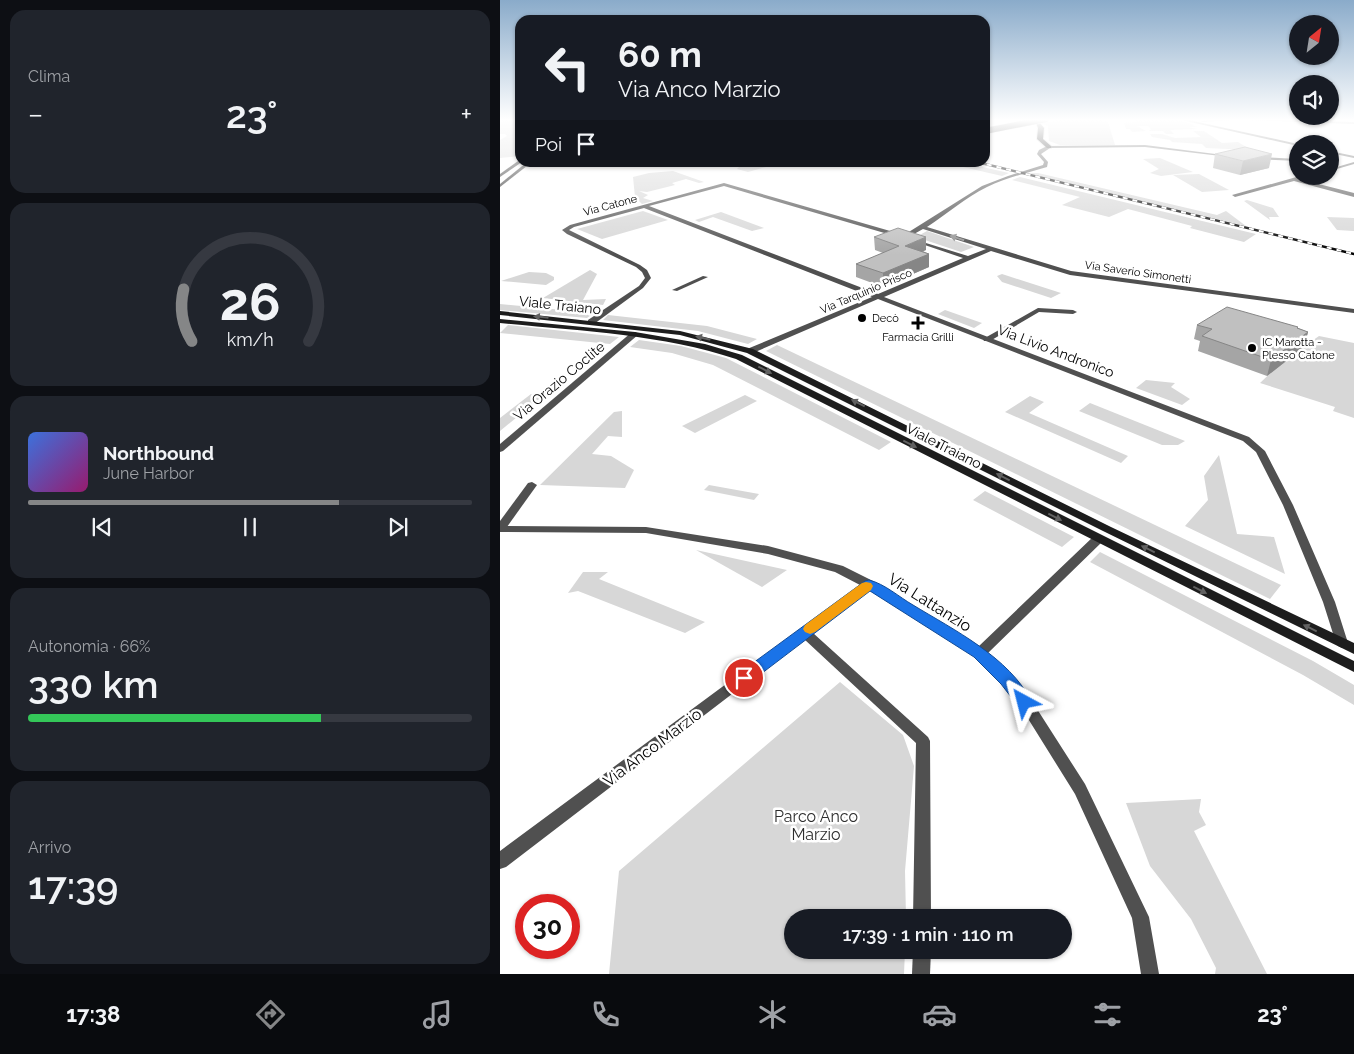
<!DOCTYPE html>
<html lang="it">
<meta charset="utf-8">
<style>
:root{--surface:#171b24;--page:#20242c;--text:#f1f3f6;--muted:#9ea1a6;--line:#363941;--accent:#858687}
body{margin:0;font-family:Raleway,sans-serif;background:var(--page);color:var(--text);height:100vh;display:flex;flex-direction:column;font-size:19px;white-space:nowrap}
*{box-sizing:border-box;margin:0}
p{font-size:16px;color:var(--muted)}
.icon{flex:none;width:28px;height:28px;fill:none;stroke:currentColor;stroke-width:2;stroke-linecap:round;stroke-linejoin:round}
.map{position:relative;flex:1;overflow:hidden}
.panel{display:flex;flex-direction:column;gap:10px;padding:10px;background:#0d0f14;width:500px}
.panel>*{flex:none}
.banner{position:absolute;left:15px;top:15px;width:475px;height:152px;border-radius:15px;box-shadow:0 1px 4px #0004;background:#171b24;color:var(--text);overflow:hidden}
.needle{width:32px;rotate:30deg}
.fabs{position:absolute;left:789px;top:15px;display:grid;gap:10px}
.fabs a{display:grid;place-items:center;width:50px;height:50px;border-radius:50%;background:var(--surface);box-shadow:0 1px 4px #0004;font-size:25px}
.speed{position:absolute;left:15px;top:894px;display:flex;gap:10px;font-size:25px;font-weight:700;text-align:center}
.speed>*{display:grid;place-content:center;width:65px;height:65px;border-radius:50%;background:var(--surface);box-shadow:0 1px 4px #0004;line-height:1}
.speed .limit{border:8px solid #d22;background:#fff;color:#111}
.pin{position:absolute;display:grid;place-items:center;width:42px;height:42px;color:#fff;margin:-21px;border:2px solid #fff;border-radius:50%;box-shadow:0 1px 5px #0007}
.me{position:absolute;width:55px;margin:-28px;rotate:322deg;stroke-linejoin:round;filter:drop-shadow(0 0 4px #0008)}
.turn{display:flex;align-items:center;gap:18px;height:105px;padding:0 20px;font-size:22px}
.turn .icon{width:65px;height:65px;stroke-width:2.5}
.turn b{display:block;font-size:35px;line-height:42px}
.then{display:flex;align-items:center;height:48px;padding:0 20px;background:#0003;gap:10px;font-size:19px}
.big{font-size:38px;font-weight:600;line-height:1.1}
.panel .tile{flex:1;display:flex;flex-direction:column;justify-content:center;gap:8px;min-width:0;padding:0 18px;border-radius:15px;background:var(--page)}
.panel .dial{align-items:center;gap:0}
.dial svg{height:130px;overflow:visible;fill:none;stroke:var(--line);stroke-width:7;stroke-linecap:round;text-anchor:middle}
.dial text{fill:var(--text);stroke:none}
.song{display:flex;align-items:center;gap:15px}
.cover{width:60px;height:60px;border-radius:8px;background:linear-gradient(135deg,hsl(220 70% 55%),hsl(320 70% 35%))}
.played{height:5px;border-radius:2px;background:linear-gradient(90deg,var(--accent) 70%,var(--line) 70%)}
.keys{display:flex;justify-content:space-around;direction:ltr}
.heat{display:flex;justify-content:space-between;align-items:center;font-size:28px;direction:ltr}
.charge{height:8px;border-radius:4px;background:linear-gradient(90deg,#34c759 66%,var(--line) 0)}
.trip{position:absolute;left:284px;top:909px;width:288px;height:50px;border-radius:25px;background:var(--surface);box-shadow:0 1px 4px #0004;font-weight:600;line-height:50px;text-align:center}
.tabs{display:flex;height:80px;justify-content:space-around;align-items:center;background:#090b0e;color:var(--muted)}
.tabs .icon{width:35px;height:35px}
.tabs .current{color:var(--accent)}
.tabs b{font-size:22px;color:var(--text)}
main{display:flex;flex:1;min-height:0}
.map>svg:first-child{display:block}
.green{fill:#d7d7d7}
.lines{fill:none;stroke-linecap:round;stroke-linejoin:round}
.trunk-casing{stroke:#dbdbdb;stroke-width:2}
.pedestrian{fill:#505050;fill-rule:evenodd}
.minor{fill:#505050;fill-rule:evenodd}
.tertiary{fill:#505050;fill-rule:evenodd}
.secondary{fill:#1d1d1d;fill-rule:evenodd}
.trunk{fill:#000;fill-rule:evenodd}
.rail-casing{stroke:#000;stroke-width:2.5}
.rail{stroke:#fff;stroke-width:2;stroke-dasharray:5;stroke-linecap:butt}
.trunk-bridge-casing{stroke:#dbdbdb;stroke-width:7;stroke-linecap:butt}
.trunk-bridge{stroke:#000;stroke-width:6}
.wall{fill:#a5a5a5}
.shaded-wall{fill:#868686}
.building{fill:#c0c0c0;stroke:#868686}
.oneway{fill:#969696}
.oneway2{fill:#616161}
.route{fill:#1a73e8;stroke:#114b97}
.slow{fill:#f59e0b}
.poi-dot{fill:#000;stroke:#fff;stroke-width:2}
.labels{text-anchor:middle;stroke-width:5;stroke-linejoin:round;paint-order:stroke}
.far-street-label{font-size:11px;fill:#000;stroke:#fff}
.far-poi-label{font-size:11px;fill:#000;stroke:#fff;text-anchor:start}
.street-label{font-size:14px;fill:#000;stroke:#fff}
.near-street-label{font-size:16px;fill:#000;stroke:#fff}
.near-park-label{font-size:16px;fill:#2e2e2e;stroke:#fff}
</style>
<main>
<section class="panel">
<div class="tile"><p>Clima</p>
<div class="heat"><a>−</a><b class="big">23°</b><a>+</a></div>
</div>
<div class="tile dial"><svg viewBox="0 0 100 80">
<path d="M14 69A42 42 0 1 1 86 69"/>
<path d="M14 69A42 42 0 0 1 9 37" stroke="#858687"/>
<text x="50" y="56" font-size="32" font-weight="700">26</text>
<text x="50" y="72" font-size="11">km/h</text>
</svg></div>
<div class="tile">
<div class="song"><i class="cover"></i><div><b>Northbound</b><p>June Harbor</p></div></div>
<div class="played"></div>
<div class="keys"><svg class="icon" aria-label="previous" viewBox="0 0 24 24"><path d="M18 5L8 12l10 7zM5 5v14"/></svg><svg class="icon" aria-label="pause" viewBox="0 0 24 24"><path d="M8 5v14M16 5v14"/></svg><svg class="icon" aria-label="next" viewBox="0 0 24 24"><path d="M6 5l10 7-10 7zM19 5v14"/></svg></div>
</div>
<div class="tile"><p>Autonomia · 66%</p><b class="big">330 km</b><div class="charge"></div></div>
<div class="tile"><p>Arrivo</p><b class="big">17:39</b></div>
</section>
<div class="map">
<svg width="854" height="974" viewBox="0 0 854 974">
<rect width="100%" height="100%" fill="#fff"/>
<g class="green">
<polygon points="0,119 20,119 20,156 0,158 0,140 7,136 5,134 0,134"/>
<polygon points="561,119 597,119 608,122 615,145 560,145 549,141 548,126 541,123 563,120"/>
<path d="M 630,119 C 651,119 679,116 697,127 L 688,127 L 697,129 L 670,130 L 674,134 L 666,134 L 663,131 L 649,131 L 651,129 L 648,126 L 637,126 L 646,131 L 632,132 L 630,129 L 626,129 L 624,123 L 636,122 Z"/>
<polygon points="693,131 704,131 722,143 738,142 751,150 706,148 702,144 672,142 670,140 652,137 650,134 662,134 675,138 701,137"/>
<polygon points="660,158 693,172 661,176 650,173 659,169 643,159"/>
<polygon points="227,163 246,165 250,163 266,167 248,172 237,169 239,167 202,163"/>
<polygon points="446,163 465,163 509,173 502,176"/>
<polygon points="173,171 204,182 199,183 186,179 172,183 175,185 147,192 139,191 148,195 143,198 153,201 142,204 135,197 133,177 149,173"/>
<polygon points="531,173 538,173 717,215 726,211 746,226 532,175"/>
<polygon points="699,174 729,190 702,192 673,175"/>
<polygon points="520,177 756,234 744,242 690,228 692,226 628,209 609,217 562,205 580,197 512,180"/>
<polygon points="747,200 773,208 779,217 769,217 770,220 744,201"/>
<polygon points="143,211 168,220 102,239 77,229"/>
<polygon points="221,212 264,228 252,231 213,217 199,222 195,220"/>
<polygon points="827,217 854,218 854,231 837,230"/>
<polygon points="427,231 474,247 461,252 416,237"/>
<polygon points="90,270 97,274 83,300 106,299 103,305 43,298"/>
<polygon points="29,272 46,273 54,277 54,280 46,285 1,281"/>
<polygon points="502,274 561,293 551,298 502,282 497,276"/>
<polygon points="0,304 94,313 87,318 0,310"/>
<polygon points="445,310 482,323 474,328 438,314"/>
<polygon points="108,315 207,326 257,339 248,344 198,331 103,320"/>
<polygon points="8,325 119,337 110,344 0,333"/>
<polygon points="819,336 854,343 854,418 833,411 835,407 760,383 782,362"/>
<polygon points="139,340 181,346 226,358 391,442 379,450 213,365 172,353 130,347"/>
<polygon points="277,345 781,585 770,599 266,351"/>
<polygon points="646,380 675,383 671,387 690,399 682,405 636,388"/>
<polygon points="31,394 44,395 0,431 0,418"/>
<polygon points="245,395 257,401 195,433 182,426"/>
<polygon points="530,396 544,402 529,413 628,456 621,463 505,412"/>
<polygon points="590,403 685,441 678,445 662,445 579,411"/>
<polygon points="122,411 122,437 108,436 92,454 111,456 134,470 125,488 40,485 114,412"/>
<polygon points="719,455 737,534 774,537 785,574 685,526 708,500 704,476"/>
<polygon points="209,485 259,494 254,500 204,490"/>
<polygon points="485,491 574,537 562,547 473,500"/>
<polygon points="196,550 287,570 262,587"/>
<polygon points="600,552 813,661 854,685 854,705 803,675 590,562"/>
<polygon points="83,572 108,572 99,579 205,622 185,633 78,591 68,593"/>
<polygon points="340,682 403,735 414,766 405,871 406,917 292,918 292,950 405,950 404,974 109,974 119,871"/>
<polygon points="701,799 699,812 706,825 694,831 767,974 715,974 716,968 691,919 650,866 626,803"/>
</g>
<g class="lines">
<defs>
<polygon id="trunk" points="536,123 540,123 544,128 543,139 551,146 551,148 547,148 537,139 538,128"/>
</defs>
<use href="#trunk" class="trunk-casing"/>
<g class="pedestrian">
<polygon points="203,276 208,277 177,291 172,290"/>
<polygon points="538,308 573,310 577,312 573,314 539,312 490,341 484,341 483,339"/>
<polygon points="32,482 37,485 4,531 0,532 0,521 28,483"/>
</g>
<g class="minor">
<polygon points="723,119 745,119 703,122 701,121"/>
<polygon points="748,119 854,122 854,124 750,120"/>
<path d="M 645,145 L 731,156 L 729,157 L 645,147 L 550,148 L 541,154 L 548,162 L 547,167 C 526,173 506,178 487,187 C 465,198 447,214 427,227 L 571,271 L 854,309 L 854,313 L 570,275 L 491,251 L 384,297 L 749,437 L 765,451 L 793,505 L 835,602 L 848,643 L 846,646 L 842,648 L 838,646 L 836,643 L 823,602 L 783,505 L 756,452 L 743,441 L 378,299 L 253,353 L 247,353 L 247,349 L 372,297 L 144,208 L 74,227 L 69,230 L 140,265 L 147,270 L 151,278 L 143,288 L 94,324 L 88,324 L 88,320 L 139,286 L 145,278 L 142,272 L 136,267 L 67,234 L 62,230 L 70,225 L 224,183 L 404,235 L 482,186 L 508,176 L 543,165 L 544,162 L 537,154 L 539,150 L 547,146 ZM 224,186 L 405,239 L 423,229 L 486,249 L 468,256 L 413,239 L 413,241 L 463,258 L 378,294 L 149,206 Z"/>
<polygon points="758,157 798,159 798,161 756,159"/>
<polygon points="854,162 854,164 830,171 830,169"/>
<polygon points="800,176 808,176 799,179 854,193 854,197 794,181 735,197 732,195"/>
<polygon points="132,332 135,332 139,334 3,451 0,452 0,444"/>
<polygon points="0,526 146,527 268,546 343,566 373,581 479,646 594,536 602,536 603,539 602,542 488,653 512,676 537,709 585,784 649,917 659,974 641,974 632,918 575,794 527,717 502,684 475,656 369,590 313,633 428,737 430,741 431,918 413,918 416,743 304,639 6,867 0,869 0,851 360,585 335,572 268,554 146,533 0,532"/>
<polygon points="413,950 431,950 430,974 412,974"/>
</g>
<g class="tertiary">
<polygon points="677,119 684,119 798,144 798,146"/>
<polygon points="830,151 854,156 854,158 830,153"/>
</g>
<g class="secondary">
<polygon points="18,161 22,162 0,177 0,174"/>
<polygon points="27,162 32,162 0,187 0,184"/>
<polygon points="0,311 180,331 253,349 611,527 854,643 854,654 603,531 247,353 180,335 0,315"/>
<path d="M 0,319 L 135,332 L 205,344 L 242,355 L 854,661 L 854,672 L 236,359 C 160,334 79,331 0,323 Z"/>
</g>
<use href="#trunk" class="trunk"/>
<defs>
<polyline id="rail" points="477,162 854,254"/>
</defs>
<use href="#rail" class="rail-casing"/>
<use href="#rail" class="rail"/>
<defs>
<polyline id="trunk-bridge" points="485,131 546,119"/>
</defs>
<use href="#trunk-bridge" class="trunk-bridge-casing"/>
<use href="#trunk-bridge" class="trunk-bridge"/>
</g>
<g class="wall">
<polygon points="715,154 769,168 740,175 713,168"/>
<polygon points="374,237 426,250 423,251 429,254 429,267 383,287 356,277 356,264 383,253 375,250"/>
<polygon points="697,325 798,327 798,328 808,332 804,347 767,376 698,351 700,341 694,339"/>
</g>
<g class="shaded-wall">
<polygon points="772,154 769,168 740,175 743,161"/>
<polygon points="426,237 426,250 405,259 405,246"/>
<polygon points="429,254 429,267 383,287 383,273"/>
<polygon points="808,332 804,347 767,376 771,360"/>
</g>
<g class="building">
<polygon points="745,147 772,154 743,161 715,154"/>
<polygon points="398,228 426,237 405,246 429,254 383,273 356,264 399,246 374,237"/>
<polygon points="727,307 798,327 797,328 808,332 771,360 702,336 712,329 697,325"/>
</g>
<defs><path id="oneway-solid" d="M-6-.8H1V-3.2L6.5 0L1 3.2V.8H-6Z" transform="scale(1.25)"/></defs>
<use class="oneway" href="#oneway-solid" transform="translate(457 238) rotate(-162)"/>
<g class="oneway2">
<use href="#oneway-solid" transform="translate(41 317) rotate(-174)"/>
<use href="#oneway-solid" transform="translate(203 338) rotate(-167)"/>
<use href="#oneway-solid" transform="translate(265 370) rotate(27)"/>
<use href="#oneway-solid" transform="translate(358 403) rotate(-153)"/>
<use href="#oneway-solid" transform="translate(410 444) rotate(27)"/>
<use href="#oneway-solid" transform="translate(503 477) rotate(-153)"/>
<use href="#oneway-solid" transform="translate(555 517) rotate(27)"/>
<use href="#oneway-solid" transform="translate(648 549) rotate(-154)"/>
<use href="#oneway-solid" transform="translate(700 590) rotate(27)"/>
<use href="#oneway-solid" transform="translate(810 628) rotate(-154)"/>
</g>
<linearGradient id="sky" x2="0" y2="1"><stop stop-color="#8aabca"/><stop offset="0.47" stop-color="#fff"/><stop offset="1" stop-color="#fff" stop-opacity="0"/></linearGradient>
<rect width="854" height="255" fill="url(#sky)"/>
<path class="route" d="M 369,580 C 385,584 399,597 413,605 C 454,630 509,657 532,702 L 529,706 L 524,708 L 518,706 L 501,684 L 474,657 L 370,591 L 249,683 L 244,684 L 238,683 L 236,678 L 238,674 L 365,581 Z"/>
<polygon class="slow" points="366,582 371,583 373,586 371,590 315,632 310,634 305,632 303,629 305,625 362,583"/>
<g class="poi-dot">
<circle cx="362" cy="318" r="5"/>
<path d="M415.5 315.5h5v5h5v5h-5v5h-5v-5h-5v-5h5z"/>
<circle cx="752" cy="348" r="5"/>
</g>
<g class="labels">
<g class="far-street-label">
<text transform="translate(110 205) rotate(-15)" y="4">Via Catone</text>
<text transform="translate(638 272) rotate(8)" y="4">Via Saverio Simonetti</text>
<text transform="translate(366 291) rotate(-23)" y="4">Via Tarquinio Prisco</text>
</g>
<g class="far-poi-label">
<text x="372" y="322">Decò</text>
<text x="418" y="341" text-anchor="middle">Farmacia Grilli</text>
<text x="762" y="346">IC Marotta -<tspan x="762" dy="13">Plesso Catone</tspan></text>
</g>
<g class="street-label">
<text transform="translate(60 305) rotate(6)" y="5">Viale Traiano</text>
<text transform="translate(556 351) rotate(21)" y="5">Via Livio Andronico</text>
<text transform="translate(59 381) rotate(-40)" y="5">Via Orazio Coclite</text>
<text transform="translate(444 446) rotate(27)" y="5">Viale Traiano</text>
</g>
<g class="near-street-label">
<text transform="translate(430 602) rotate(32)" y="6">Via Lattanzio</text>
<text transform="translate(152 747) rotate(-37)" y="6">Via Anco Marzio</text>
</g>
<g class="near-park-label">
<text x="316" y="822">Parco Anco<tspan x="316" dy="18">Marzio</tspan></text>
</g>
</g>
</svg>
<div class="fabs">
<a><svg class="needle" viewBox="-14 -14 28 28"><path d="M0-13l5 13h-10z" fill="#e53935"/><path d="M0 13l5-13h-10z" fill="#9ea1a6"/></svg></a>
<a><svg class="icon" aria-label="sound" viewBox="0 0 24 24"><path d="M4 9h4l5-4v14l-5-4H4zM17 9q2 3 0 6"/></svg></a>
<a><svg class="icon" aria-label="layers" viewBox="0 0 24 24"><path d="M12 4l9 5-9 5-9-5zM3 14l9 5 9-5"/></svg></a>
</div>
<div class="speed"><div class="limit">30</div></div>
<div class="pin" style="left:244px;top:678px;background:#d93025"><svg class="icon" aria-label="arrive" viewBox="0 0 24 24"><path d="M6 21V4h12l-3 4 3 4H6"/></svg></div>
<svg class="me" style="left:524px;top:702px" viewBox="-20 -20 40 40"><path d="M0-17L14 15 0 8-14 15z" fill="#1a73e8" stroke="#fff" stroke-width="4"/></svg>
<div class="trip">17:39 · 1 min · 110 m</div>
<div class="banner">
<div class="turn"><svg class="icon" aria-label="left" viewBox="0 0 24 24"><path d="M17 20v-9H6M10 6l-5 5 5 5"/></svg><div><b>60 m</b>Via Anco Marzio</div></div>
<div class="then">Poi<svg class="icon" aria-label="arrive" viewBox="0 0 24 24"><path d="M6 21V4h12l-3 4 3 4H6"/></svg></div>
</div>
</div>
</main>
<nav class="tabs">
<b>17:38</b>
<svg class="icon current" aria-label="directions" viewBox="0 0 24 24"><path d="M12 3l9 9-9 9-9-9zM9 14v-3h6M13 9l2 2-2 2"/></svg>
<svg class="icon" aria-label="music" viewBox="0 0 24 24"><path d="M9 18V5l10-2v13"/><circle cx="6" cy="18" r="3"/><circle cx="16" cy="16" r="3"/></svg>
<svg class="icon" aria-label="phone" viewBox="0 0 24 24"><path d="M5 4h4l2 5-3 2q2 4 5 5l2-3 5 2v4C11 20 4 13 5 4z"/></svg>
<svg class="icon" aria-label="climate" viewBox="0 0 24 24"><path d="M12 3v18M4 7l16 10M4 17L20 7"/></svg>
<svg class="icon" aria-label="car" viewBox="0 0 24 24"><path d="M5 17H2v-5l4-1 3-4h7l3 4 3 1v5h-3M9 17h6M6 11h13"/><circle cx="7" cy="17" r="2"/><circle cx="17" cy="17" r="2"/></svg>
<svg class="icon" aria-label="filters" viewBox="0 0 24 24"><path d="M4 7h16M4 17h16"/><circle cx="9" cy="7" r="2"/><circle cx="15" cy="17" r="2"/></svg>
<b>23°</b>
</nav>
